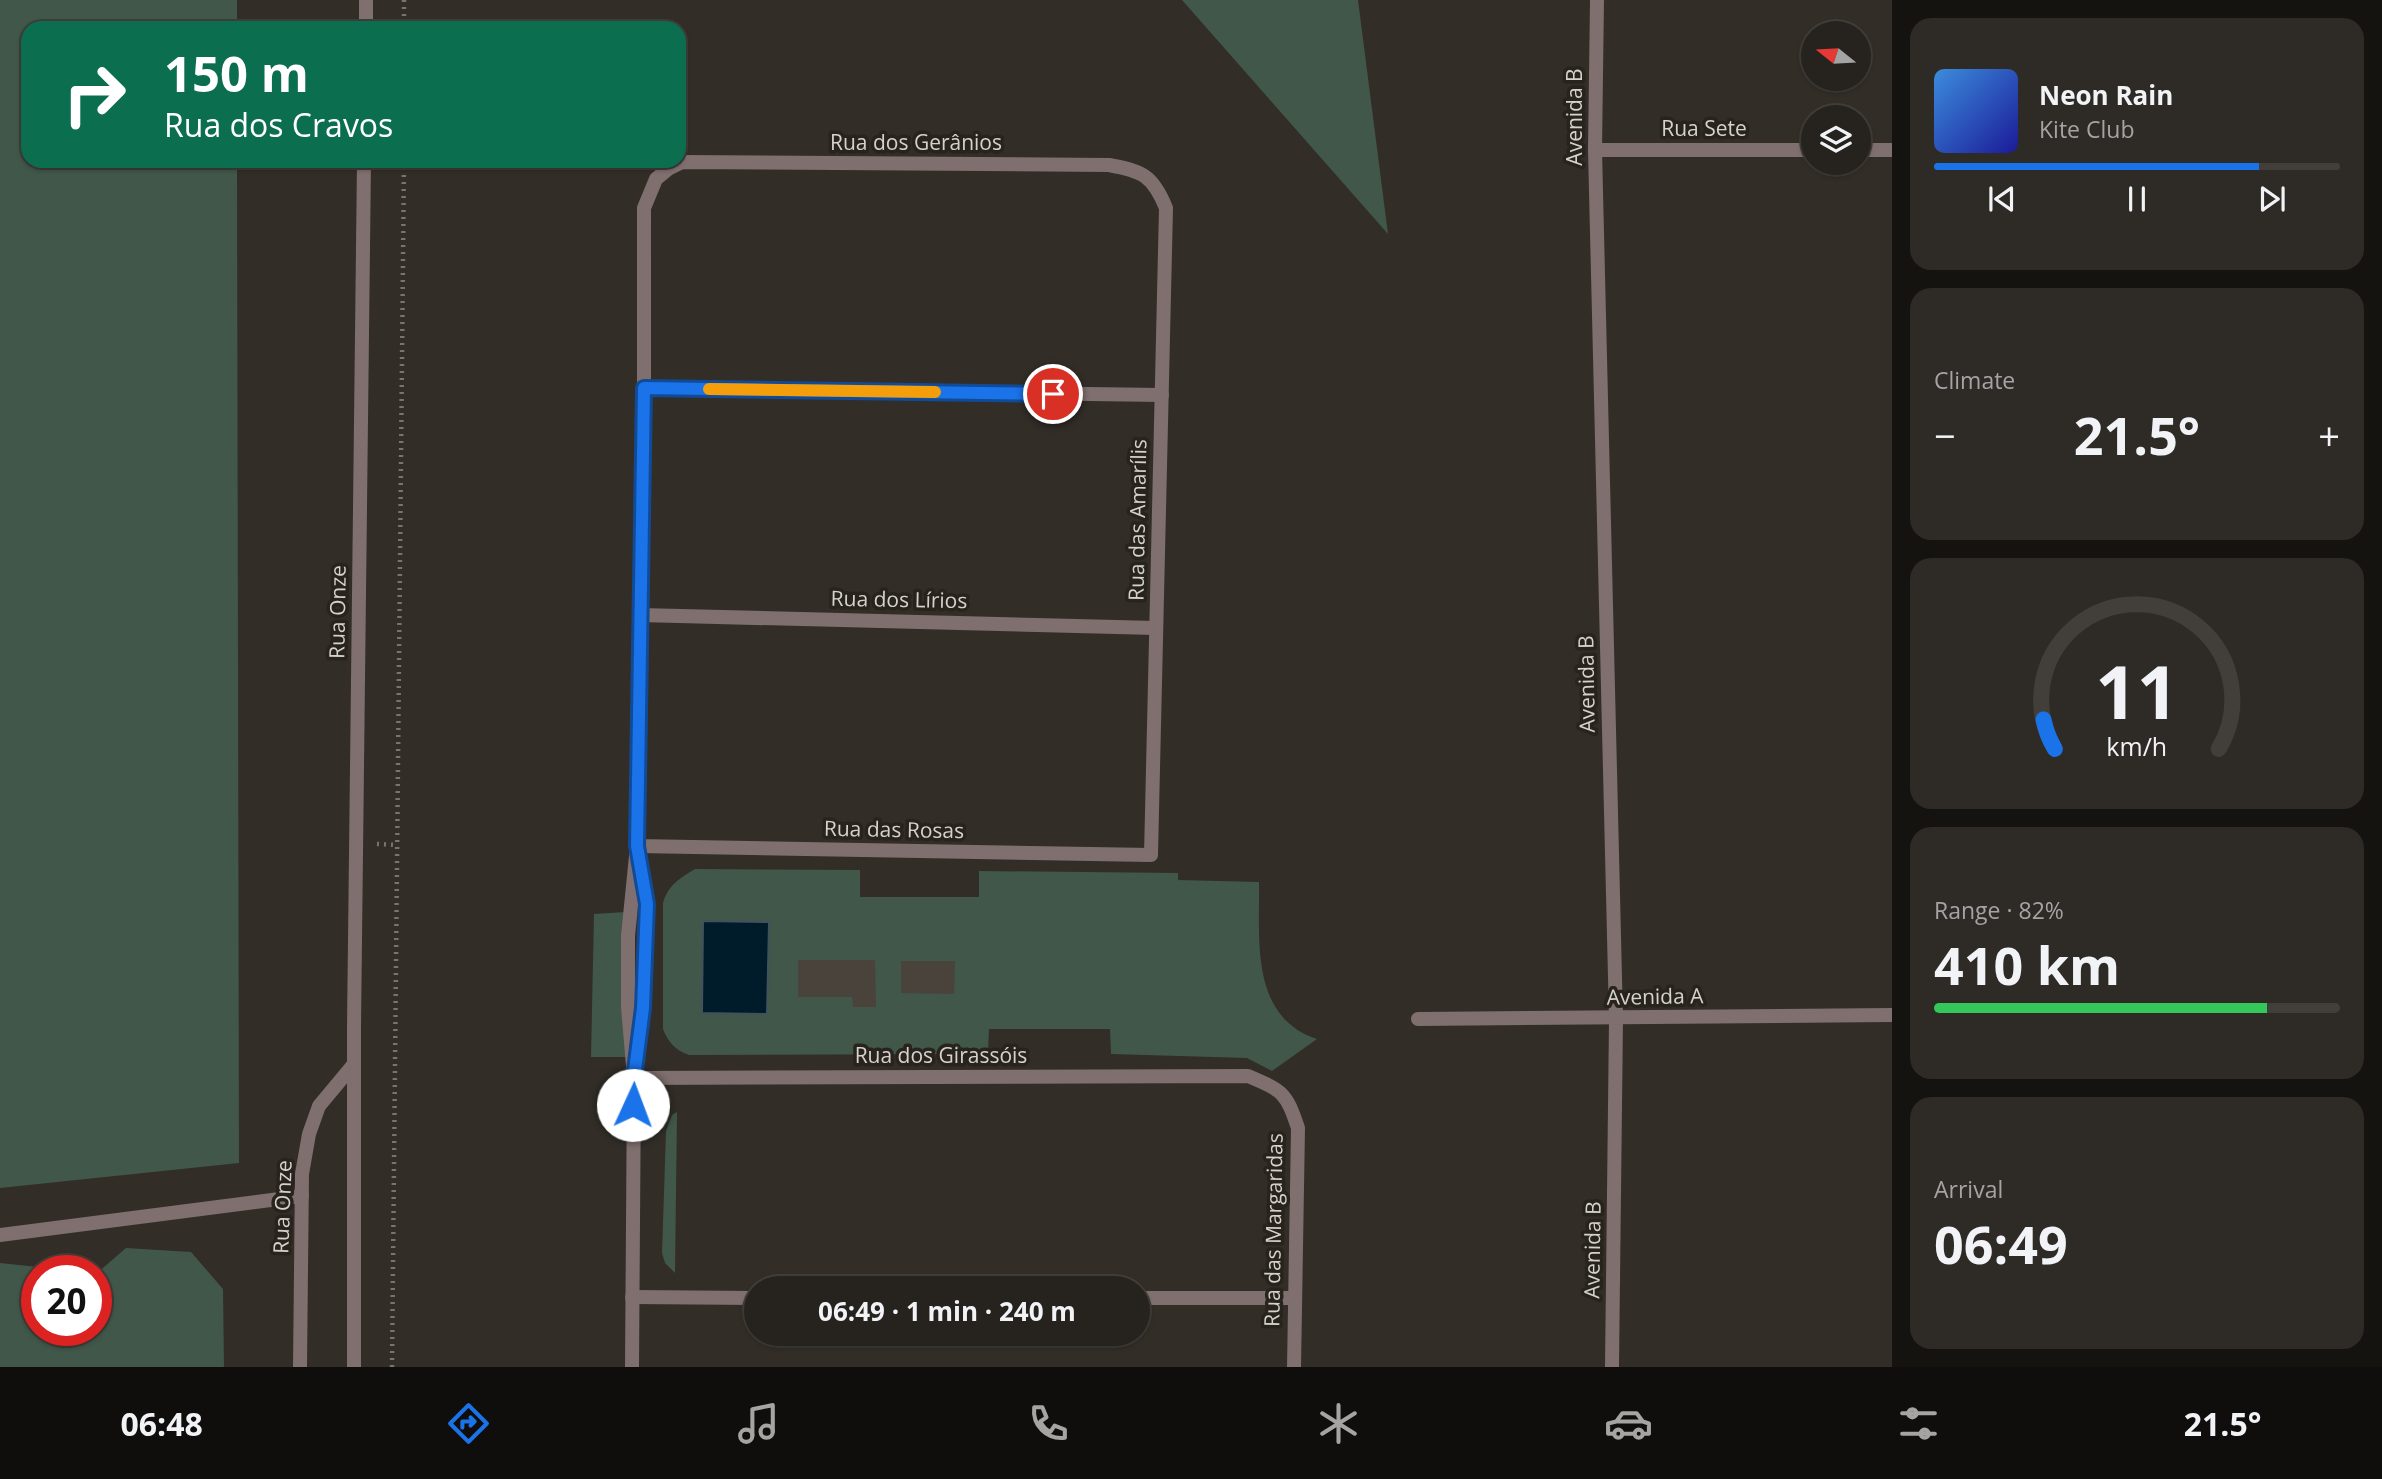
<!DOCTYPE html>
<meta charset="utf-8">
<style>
:root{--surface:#26221d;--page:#2e2a26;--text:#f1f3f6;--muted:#a4a4a4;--line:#423f3b;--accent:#1a73e8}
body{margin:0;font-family:"Open Sans",sans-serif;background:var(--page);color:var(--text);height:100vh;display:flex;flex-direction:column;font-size:26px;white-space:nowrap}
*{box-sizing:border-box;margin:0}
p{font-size:23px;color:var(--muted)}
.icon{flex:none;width:38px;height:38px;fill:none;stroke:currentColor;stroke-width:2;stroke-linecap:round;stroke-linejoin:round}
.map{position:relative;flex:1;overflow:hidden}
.panel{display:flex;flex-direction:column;gap:18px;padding:18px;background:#151310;width:490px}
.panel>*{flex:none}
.hud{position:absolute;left:21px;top:21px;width:665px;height:147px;border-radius:21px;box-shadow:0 2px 5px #0004,0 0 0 2px var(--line);background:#0b6e4f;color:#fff;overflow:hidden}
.needle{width:46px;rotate:288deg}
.buttons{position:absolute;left:1801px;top:21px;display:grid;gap:14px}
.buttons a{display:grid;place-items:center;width:70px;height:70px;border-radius:50%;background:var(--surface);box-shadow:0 2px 5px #0004,0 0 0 2px var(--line);font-size:35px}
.speed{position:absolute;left:21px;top:1255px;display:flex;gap:14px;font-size:35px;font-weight:700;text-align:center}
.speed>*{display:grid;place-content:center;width:91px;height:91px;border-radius:50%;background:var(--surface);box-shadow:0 2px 5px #0004,0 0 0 2px var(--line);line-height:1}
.speed .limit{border:10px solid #d22;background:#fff;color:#111}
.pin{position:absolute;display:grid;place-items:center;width:60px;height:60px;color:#fff;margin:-30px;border:4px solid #fff;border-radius:50%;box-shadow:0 2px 7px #0007}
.me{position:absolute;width:77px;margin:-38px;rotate:2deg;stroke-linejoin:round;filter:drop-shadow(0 0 5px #0008)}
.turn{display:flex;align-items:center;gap:24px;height:147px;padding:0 28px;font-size:32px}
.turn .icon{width:91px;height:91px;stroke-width:2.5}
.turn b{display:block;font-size:49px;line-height:60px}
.big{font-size:52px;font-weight:700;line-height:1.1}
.panel .widget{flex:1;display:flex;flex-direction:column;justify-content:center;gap:10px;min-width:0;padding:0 24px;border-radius:21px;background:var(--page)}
.panel .dial{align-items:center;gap:0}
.dial svg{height:182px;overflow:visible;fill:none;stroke:var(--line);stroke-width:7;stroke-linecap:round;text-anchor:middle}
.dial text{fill:var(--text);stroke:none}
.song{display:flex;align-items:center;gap:21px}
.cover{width:84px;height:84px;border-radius:10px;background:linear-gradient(135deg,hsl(210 70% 55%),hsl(240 70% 35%))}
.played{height:7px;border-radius:4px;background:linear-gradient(90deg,var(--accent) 80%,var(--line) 80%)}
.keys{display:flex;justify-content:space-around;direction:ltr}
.heat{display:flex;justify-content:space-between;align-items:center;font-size:38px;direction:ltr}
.charge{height:10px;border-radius:5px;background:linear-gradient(90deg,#34c759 82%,var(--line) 0)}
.trip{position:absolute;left:744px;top:1276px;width:406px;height:70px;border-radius:35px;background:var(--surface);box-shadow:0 2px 5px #0004,0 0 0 2px var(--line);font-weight:700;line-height:70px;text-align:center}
.dock{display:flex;height:112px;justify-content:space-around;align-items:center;background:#0f0e0c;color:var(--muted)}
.dock .icon{width:49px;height:49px}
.dock .current{color:var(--accent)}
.dock b{font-size:32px;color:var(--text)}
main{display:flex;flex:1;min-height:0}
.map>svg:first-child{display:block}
.green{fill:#405749}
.water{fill:#001b2a;stroke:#40525b;stroke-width:2}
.building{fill:#49433c}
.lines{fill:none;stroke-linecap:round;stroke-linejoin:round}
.path{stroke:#78746f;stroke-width:4.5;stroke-dasharray:2 5;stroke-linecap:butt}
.lane{stroke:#7f6f6e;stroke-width:14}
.street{stroke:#7f6f6e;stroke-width:14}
.route-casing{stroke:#114b97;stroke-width:18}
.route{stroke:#1a73e8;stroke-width:12}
.slow{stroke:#f59e0b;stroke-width:12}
.labels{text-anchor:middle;stroke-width:7;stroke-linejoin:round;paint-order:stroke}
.street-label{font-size:21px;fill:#d5d2ce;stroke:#28241d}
</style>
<main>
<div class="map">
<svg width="1892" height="1367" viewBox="0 0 1892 1367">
<rect width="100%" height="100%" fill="#322d27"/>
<g class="green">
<polygon points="0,0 237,0 237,28 28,28 28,161 237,161 239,1163 0,1188"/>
<polygon points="1182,0 1358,0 1388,234"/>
<path d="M 695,869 L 860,870 L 860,897 L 979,897 L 979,871 L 1178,873 L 1178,880 L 1259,882 C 1260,937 1249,1017 1317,1039 L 1272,1071 L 1247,1058 L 1111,1054 L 1110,1029 L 989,1029 L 988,1054 L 689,1055 C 675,1050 668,1042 663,1029 L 663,903 C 668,885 680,878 695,869 Z"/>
<polygon points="625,912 626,1057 591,1057 594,914"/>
<polygon points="677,1112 675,1273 665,1263 662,1253 666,1131 672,1115"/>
<polygon points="126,1248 191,1252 223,1289 224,1367 0,1367 0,1263 67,1270 37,1270 37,1330 96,1330 96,1274"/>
</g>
<polygon class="water" points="703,921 769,922 767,1014 702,1013"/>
<g class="building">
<polygon points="798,960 875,960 876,1007 853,1007 852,997 798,997"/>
<polygon points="901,961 955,961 954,994 901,993"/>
</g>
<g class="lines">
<g class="path">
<polyline points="404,0 404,28"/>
<polyline points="377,844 397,845"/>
<polyline points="392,1367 404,161"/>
</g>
<g class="lane">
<path d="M 682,162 L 1109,165 C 1143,171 1153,176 1166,208 L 1151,855 L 637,846 L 644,388 L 644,208 L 656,179 L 668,169 Z"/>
<polyline points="644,388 1162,395"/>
<polyline points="640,615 1156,628"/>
<path d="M 634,1078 L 1248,1076 C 1283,1091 1286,1092 1298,1128 L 1294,1367"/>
<polyline points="632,1297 756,1298"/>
<polyline points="1138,1298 1295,1298"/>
<polyline points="632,1367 634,1078 628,1007 628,936 637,846 647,904 643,1008 634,1078"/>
</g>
<g class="street">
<polyline points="1597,0 1595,150 1616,1019 1612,1367"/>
<polyline points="366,28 366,0"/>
<polyline points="1595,150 1813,150"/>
<polyline points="1858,150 1892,150"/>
<polyline points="1418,1019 1892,1015"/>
<polyline points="0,1235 302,1196"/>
<polyline points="300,1367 302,1174 309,1134 319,1106 354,1064"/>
<polyline points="354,1367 354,1027 364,161"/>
</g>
</g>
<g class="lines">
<defs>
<polyline id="route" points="633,1105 634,1078 643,1008 647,904 637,846 644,388 1053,394"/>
</defs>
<use href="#route" class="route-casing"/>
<use href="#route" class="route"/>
<polyline class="slow" points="709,389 935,392"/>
</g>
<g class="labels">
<g class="street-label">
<text transform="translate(1575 117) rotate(-90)" y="7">Avenida B</text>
<text x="1704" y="136">Rua Sete</text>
<text x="916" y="150">Rua dos Gerânios</text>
<text transform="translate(1138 520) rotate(-89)" y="7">Rua das Amarílis</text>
<text transform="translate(899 600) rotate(1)" y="7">Rua dos Lírios</text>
<text transform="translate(338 612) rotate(-89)" y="7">Rua Onze</text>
<text transform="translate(1587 684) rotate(-91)" y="7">Avenida B</text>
<text transform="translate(894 830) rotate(1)" y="7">Rua das Rosas</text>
<text transform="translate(1655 997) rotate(-1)" y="7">Avenida A</text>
<text x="941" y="1063">Rua dos Girassóis</text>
<text transform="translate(283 1207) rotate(-88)" y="7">Rua Onze</text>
<text transform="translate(1274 1230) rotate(-89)" y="7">Rua das Margaridas</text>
<text transform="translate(1593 1250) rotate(-89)" y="7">Avenida B</text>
</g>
</g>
</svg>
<div class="buttons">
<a><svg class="needle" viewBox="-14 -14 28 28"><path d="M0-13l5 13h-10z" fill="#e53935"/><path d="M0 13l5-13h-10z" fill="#a4a4a4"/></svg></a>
<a><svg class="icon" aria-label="layers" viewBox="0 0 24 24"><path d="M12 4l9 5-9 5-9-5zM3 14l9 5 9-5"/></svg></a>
</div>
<div class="speed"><div class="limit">20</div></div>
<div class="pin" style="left:1053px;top:394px;background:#d93025"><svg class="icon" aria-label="arrive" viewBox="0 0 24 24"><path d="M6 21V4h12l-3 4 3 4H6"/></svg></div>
<svg class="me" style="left:633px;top:1105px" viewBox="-20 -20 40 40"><circle r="19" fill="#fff"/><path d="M0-13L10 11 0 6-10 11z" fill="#1a73e8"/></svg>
<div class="trip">06:49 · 1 min · 240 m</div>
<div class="hud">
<div class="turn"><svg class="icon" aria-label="right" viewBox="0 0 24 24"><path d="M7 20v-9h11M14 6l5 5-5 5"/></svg><div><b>150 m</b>Rua dos Cravos</div></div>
</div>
</div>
<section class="panel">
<div class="widget">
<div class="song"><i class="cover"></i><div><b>Neon Rain</b><p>Kite Club</p></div></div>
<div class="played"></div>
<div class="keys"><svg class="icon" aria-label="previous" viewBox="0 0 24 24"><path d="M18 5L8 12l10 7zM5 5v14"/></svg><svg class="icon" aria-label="pause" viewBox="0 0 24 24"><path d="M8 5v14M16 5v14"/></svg><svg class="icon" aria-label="next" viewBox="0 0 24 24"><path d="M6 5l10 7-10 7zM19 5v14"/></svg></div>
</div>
<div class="widget"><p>Climate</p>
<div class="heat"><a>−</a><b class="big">21.5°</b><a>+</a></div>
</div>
<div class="widget dial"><svg viewBox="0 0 100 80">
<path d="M14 69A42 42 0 1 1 86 69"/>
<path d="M14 69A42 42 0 0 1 9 56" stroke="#1a73e8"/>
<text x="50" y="56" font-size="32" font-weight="700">11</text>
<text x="50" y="72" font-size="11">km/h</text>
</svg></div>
<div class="widget"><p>Range · 82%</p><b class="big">410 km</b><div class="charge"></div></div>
<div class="widget"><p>Arrival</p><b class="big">06:49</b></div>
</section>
</main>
<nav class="dock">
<b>06:48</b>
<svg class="icon current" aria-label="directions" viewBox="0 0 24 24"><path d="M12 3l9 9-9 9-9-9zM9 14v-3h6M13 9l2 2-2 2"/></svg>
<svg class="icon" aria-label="music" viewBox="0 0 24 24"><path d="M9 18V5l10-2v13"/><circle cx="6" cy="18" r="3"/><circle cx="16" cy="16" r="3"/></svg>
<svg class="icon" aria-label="phone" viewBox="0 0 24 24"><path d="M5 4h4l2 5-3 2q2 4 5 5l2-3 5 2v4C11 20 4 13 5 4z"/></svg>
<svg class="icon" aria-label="climate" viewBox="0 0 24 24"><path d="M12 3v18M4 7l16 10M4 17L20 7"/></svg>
<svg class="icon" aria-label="car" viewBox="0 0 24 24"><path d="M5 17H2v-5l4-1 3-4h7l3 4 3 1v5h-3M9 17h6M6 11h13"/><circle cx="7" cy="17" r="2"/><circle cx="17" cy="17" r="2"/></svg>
<svg class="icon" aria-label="filters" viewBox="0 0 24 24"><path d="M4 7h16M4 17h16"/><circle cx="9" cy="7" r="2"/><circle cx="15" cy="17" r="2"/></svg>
<b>21.5°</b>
</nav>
